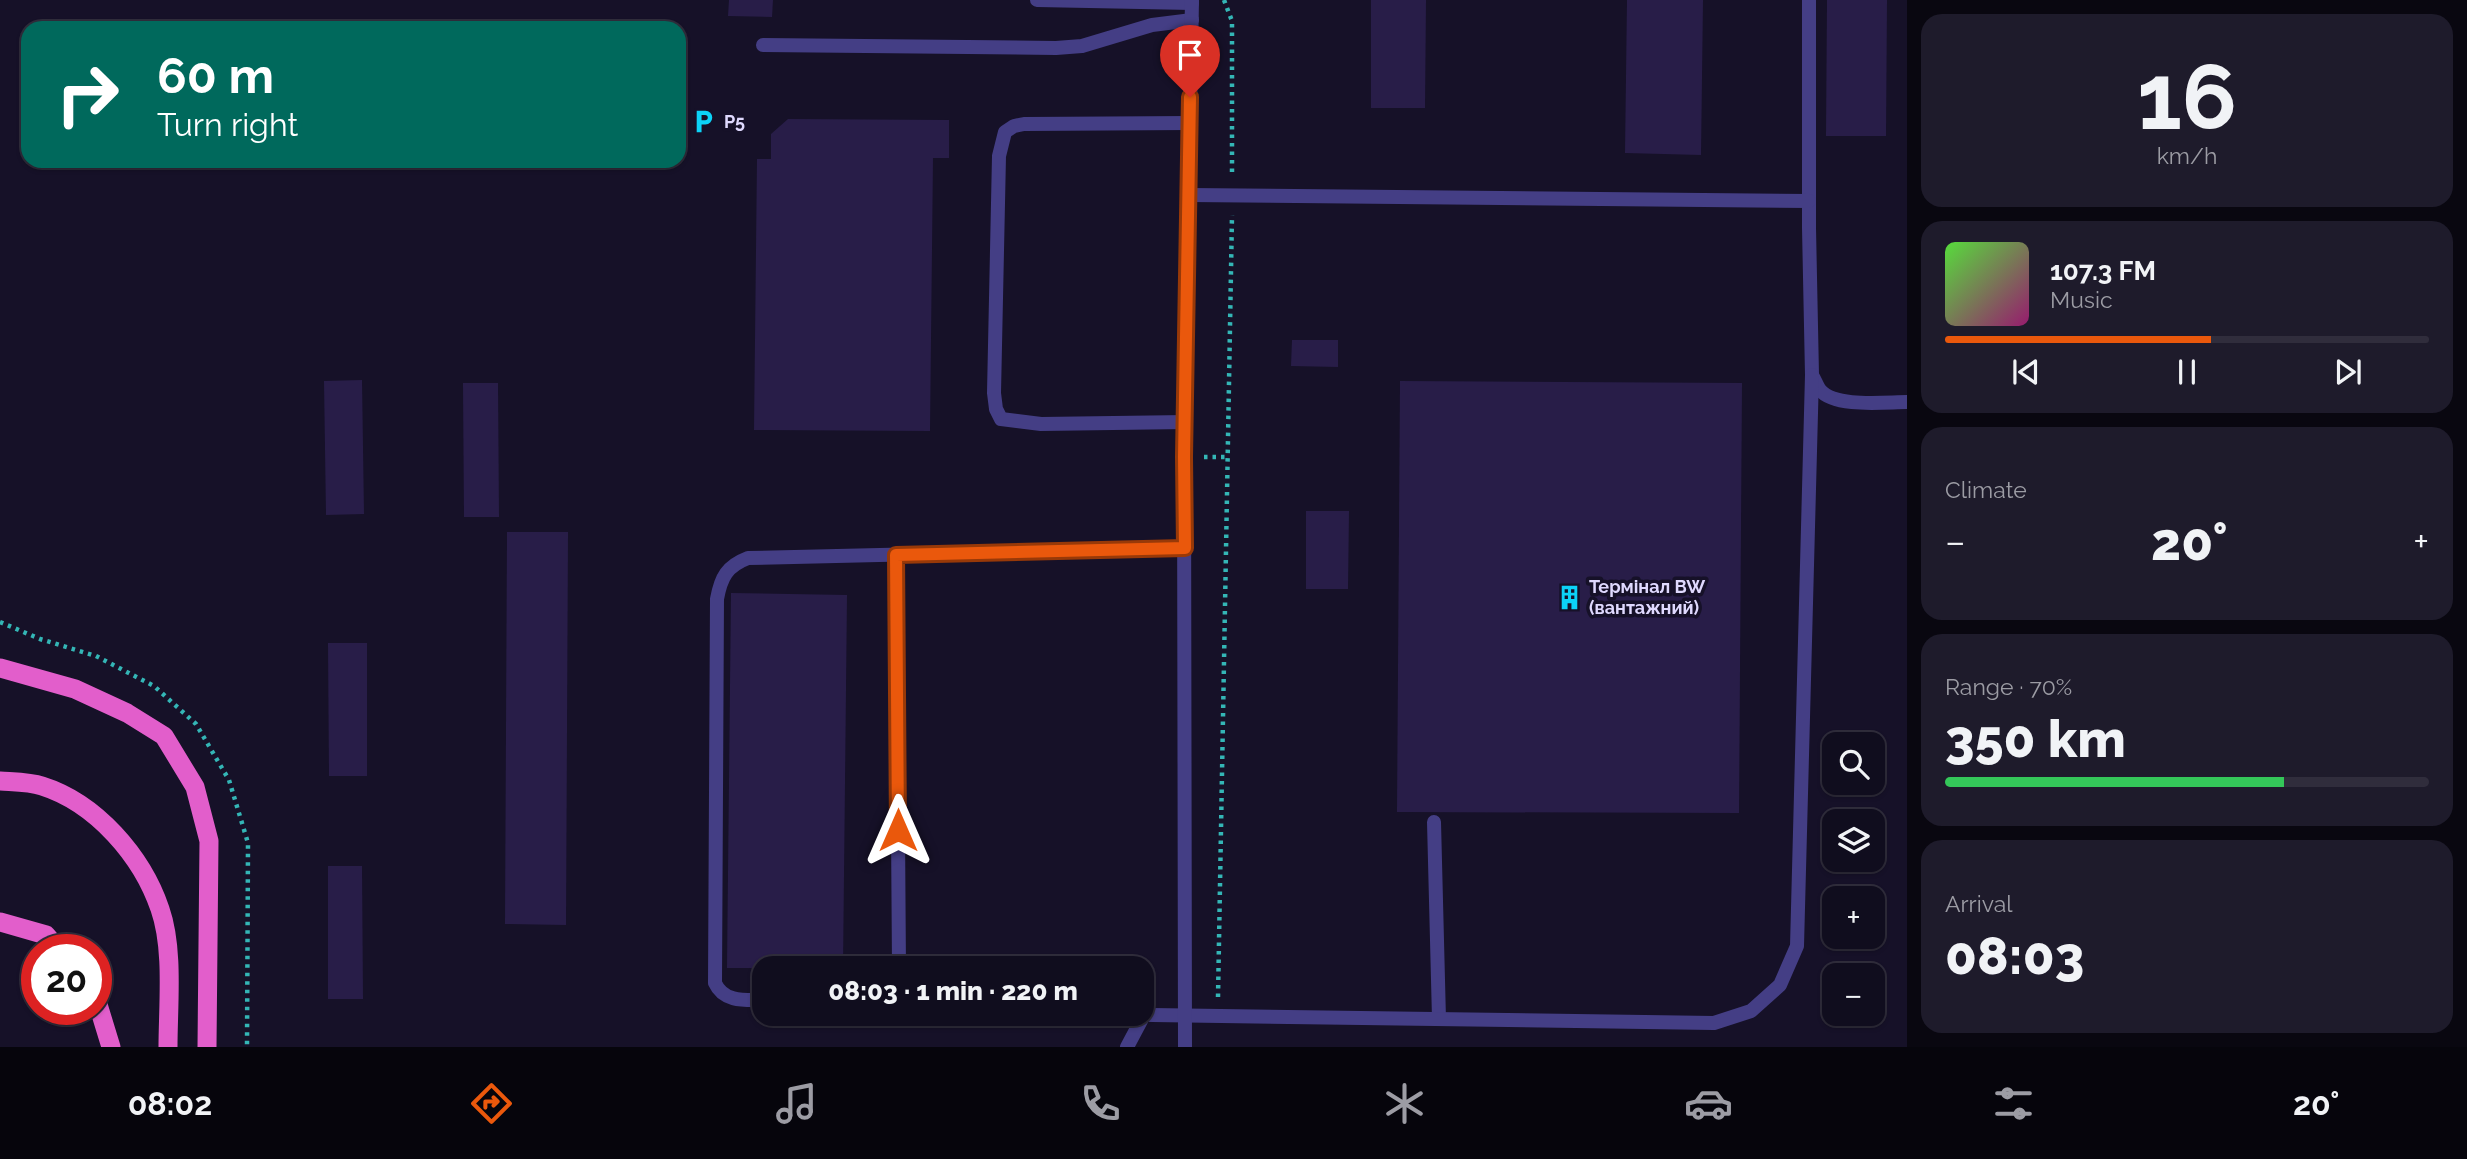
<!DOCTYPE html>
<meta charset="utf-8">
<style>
:root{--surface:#100d1e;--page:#1e1b2b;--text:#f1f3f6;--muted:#9c9ca4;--line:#302d3c;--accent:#ea580c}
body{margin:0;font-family:Raleway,sans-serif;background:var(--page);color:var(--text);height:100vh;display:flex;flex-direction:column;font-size:26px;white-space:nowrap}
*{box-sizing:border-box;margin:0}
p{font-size:23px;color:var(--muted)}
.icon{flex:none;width:38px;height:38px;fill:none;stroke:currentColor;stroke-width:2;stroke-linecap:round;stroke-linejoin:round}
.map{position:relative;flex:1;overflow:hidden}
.side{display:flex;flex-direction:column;gap:14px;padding:14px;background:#090710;width:560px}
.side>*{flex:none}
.hud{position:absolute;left:21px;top:21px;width:665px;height:147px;border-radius:21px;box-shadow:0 2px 5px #0004,0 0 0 2px var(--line);background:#00695c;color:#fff;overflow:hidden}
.tools{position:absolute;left:1822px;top:732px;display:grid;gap:14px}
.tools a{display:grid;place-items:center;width:63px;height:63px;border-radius:14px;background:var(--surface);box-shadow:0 2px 5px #0004,0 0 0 2px var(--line);font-size:35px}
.speed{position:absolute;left:21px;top:934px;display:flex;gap:14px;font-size:35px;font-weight:700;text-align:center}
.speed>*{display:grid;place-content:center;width:91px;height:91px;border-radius:50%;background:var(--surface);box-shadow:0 2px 5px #0004,0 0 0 2px var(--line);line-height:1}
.speed .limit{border:10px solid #d22;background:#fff;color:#111}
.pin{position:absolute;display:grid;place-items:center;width:60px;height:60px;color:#fff;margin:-72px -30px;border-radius:50% 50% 50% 0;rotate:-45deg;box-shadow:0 0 7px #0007}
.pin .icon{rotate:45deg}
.me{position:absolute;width:77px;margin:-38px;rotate:0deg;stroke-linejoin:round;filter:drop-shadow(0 0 5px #0008)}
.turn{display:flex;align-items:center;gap:24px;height:147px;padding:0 21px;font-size:32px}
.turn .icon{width:91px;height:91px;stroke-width:2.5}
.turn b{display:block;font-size:49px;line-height:60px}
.big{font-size:52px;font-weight:800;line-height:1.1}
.side .card{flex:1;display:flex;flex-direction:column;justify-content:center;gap:10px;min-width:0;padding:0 24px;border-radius:21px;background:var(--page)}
.side .dial{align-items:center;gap:0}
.dial b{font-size:91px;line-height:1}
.song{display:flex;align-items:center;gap:21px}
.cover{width:84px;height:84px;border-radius:10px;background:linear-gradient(135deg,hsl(110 70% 55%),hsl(320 70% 35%))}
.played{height:7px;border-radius:4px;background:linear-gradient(90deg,var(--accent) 55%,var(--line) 55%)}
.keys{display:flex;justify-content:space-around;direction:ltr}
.heat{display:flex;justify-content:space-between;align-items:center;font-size:38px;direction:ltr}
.charge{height:10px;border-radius:5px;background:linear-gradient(90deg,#34c759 70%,var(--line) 0)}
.trip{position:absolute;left:752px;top:956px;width:402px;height:70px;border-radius:21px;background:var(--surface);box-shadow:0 2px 5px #0004,0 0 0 2px var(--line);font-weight:800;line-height:70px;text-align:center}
.tab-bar{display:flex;height:112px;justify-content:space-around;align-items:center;background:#06050c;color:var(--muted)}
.tab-bar .icon{width:49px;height:49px}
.tab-bar .active{color:var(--accent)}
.tab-bar b{font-size:32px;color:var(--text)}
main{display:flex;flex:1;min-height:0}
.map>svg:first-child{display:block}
.building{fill:#281d48}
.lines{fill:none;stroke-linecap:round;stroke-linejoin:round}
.path{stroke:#34b6b6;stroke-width:4.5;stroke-dasharray:3.5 5;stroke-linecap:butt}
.service{stroke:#443e85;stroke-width:14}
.trunk{stroke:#e25ecb;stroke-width:19}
.route-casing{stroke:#983908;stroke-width:18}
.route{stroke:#ea580c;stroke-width:12}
.labels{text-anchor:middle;stroke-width:7;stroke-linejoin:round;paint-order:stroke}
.poi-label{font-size:18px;font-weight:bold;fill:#dfd9fe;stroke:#161128;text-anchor:start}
</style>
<main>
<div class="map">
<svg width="1907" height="1047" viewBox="0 0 1907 1047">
<rect width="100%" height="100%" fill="#161128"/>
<g class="building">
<polygon points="729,0 773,0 772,17 728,16"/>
<polygon points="1371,0 1426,0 1425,108 1371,108"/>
<polygon points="1627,0 1703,0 1701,155 1625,153"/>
<polygon points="1827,0 1887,0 1886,136 1826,136"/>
<polygon points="788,119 949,120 949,158 933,158 930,431 754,430 757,159 771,159 771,134"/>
<polygon points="1292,340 1338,340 1338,367 1291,366"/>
<polygon points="362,380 364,514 326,515 324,381"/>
<polygon points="1400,381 1742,383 1739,813 1397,812"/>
<polygon points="463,383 498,383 499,517 464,517"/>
<polygon points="1306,511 1349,511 1348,589 1306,589"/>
<polygon points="507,532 568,532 566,925 505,924"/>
<polygon points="731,593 847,595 843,968 727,968"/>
<polygon points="328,643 367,643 367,776 329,776"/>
<polygon points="328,866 362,866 363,999 328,999"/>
</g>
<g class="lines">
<g class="path">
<polyline points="1224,0 1232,21 1232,175"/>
<polyline points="1204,457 1228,457"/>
<polyline points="0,622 40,639 96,656 154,686 196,724 229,780 248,843 247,1047"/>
<polyline points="1218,997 1232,215"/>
</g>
<g class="service">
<polyline points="1037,0 1192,3"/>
<path d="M 1809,0 L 1809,228 L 1812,375 C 1815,380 1817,386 1820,390 C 1835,408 1885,402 1907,402"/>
<polyline points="763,45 1056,48 1082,46 1152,25 1192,20"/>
<polyline points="1190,195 1809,201"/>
<polyline points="1186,422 1041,424 1001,419 996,409 994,393 999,156 1005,132 1014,126 1024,124 1190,123"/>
<polyline points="896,555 899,968"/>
<polyline points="1434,822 1439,1019"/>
<path d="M 765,1000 C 746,1000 724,1003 715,983 L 717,599 C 721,577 727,566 748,558 L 1185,548"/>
<polyline points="1015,1013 1714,1023 1751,1011 1780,985 1797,946 1812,375"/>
<polyline points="1127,1047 1144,1015"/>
<polyline points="1185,1047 1184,457 1192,0"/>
</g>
<g class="trunk">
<polyline points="0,668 75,689 127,713 164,736 195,787 209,841 207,1047"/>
<path d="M 0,781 C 13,782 30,782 42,786 C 96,803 142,856 160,909 C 174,949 168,1005 168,1047"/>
<polyline points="0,922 46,935 59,950"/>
<polyline points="96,998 111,1047"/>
</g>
</g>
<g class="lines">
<defs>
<polyline id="route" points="898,830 896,555 1185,548 1184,457 1190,97"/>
</defs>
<use href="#route" class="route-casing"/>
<use href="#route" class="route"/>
</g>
<defs>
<symbol id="parking-bare" viewBox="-9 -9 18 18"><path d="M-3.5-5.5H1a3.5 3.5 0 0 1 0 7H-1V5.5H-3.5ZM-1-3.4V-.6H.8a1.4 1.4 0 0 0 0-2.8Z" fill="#0cd2f7" stroke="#161128" stroke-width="2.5" paint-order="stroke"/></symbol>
<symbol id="building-bare" viewBox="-9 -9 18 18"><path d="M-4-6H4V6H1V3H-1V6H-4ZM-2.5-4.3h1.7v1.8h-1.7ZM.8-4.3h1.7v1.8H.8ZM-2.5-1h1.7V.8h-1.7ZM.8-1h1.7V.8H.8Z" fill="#0cd2f7" stroke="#161128" stroke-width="2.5" paint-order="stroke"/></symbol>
</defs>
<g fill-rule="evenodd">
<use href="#parking-bare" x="686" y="104" width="35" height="35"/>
<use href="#building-bare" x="1552" y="580" width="35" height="35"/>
</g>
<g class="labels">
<g class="poi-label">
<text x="724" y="128">P5</text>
<text x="1589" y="593">Термінал BW<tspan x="1589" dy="21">(вантажний)</tspan></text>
</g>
</g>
</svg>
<div class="tools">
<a><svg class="icon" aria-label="search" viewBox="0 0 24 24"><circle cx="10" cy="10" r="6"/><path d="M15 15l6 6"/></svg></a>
<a><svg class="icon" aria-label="layers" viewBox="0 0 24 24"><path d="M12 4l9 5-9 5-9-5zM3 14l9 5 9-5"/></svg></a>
<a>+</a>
<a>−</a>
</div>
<div class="speed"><div class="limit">20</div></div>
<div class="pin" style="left:1190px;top:97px;background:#d93025"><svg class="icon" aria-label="arrive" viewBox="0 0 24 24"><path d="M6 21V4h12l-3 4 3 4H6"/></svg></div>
<svg class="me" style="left:898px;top:830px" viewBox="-20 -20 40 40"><path d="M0-17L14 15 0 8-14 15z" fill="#ea580c" stroke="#fff" stroke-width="4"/></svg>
<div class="trip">08:03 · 1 min · 220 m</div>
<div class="hud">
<div class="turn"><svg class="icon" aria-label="right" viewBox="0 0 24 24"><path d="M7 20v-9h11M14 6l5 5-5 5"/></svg><div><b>60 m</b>Turn right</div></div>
</div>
</div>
<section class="side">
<div class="card dial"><b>16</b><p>km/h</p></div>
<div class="card">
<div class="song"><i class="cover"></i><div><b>107.3 FM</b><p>Music</p></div></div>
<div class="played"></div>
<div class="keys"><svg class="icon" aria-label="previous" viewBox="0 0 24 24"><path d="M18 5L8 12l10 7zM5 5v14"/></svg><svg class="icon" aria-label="pause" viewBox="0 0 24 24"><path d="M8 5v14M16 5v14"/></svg><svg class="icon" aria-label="next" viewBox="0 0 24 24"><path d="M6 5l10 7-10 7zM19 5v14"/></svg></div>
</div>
<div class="card"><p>Climate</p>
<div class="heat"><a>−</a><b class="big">20°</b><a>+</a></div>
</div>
<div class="card"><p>Range · 70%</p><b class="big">350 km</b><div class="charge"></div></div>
<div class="card"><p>Arrival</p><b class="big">08:03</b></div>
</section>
</main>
<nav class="tab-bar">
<b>08:02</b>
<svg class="icon active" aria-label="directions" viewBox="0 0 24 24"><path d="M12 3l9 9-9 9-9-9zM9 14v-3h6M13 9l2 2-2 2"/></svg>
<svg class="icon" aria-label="music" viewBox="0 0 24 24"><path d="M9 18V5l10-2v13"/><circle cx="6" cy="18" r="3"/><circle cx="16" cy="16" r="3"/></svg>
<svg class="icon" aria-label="phone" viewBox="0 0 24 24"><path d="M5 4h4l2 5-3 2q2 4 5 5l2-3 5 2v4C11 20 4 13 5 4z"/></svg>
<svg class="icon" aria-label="climate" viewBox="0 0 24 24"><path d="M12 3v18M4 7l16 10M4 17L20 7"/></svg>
<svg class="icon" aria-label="car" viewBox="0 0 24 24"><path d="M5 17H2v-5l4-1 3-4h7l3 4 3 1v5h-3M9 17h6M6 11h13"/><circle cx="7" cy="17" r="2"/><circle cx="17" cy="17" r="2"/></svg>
<svg class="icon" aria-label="filters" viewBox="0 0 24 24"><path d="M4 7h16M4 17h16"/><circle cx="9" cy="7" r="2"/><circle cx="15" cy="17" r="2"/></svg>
<b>20°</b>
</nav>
